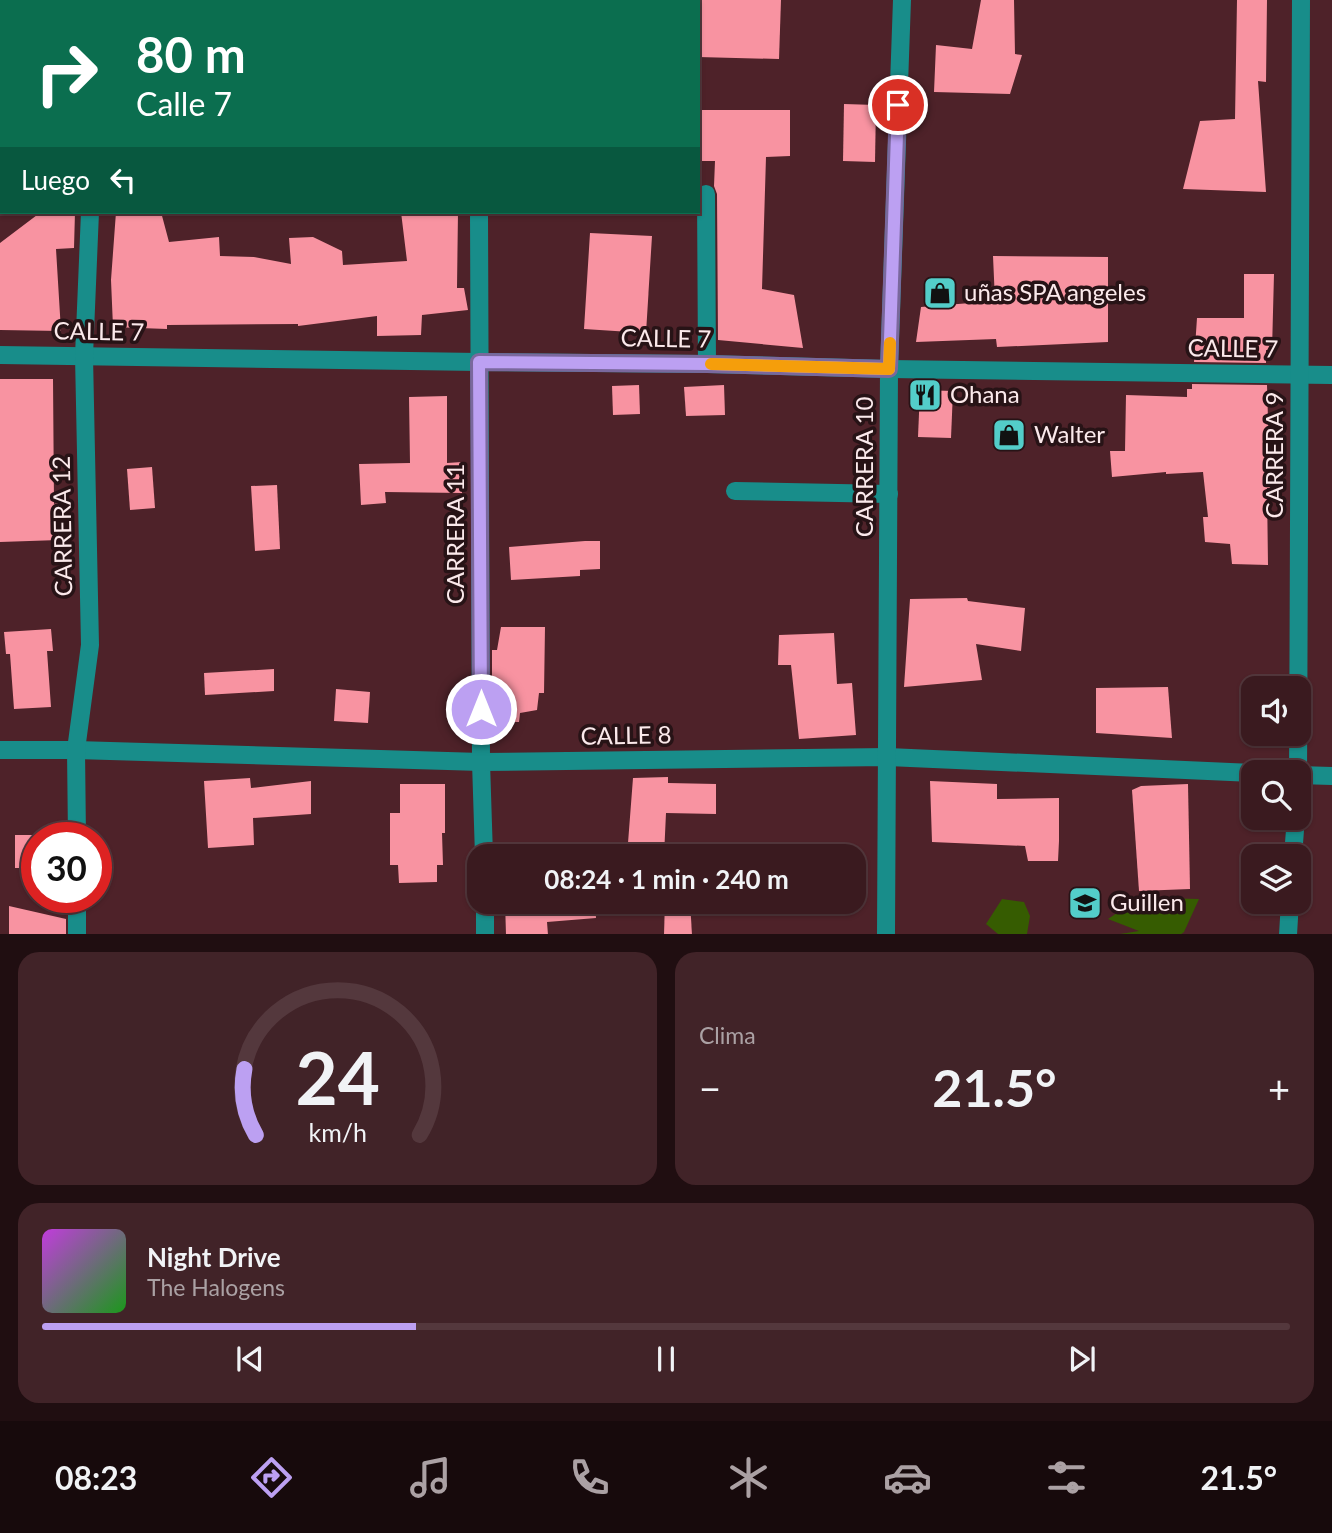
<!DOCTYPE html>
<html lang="es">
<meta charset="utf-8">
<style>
:root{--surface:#3a1a1f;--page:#412328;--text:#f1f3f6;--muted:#aba1a4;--line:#54383d;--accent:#bca0f2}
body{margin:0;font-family:Lato,sans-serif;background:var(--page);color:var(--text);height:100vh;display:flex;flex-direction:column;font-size:26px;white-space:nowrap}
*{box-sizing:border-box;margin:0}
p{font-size:23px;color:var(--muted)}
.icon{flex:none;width:38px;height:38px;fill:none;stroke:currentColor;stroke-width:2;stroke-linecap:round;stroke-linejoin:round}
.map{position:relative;height:934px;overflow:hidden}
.sheet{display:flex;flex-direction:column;gap:18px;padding:18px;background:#200e11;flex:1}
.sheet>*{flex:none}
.hud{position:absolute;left:0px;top:0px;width:700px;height:214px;box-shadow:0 2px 5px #0004,0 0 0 2px var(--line);background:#0b6e4f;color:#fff;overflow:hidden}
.buttons{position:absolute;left:1241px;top:676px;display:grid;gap:14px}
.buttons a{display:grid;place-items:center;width:70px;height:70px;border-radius:14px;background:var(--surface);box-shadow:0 2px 5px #0004,0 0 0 2px var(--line);font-size:35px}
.speed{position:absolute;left:21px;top:822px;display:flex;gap:14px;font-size:35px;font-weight:700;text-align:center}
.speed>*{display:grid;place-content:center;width:91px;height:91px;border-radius:50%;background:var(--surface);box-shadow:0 2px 5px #0004,0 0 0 2px var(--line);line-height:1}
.speed .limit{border:10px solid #d22;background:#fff;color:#111}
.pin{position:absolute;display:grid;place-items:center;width:60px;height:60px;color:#fff;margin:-30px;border:4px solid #fff;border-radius:50%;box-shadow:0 2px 7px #0007}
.me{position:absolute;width:77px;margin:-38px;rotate:0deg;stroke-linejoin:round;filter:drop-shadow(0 0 5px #0008)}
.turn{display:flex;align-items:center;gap:24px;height:147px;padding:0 21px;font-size:32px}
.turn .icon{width:91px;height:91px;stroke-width:2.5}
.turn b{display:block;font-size:49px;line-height:60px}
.then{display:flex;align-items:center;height:66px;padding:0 21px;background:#0003;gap:14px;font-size:26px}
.big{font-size:52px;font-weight:700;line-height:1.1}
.sheet .tile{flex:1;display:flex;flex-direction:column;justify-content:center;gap:10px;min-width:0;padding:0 24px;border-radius:21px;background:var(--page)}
.sheet .dial{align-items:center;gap:0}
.dial svg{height:182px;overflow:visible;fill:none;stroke:var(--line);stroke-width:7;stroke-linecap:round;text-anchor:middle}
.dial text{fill:var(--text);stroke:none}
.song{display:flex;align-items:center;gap:21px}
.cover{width:84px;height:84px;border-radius:10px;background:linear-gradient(135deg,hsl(290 70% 55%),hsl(120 70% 35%))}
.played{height:7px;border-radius:4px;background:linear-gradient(90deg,var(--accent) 30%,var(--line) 30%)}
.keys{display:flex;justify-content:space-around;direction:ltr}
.heat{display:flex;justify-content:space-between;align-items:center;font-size:38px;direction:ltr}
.sheet .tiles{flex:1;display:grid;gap:18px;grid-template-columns:1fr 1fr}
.tile:last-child{grid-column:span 2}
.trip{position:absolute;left:467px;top:844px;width:399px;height:70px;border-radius:21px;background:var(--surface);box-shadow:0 2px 5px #0004,0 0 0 2px var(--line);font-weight:700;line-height:70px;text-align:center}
.tab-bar{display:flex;height:112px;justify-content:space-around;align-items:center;background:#170a0c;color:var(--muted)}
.tab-bar .icon{width:49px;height:49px}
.tab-bar .on{color:var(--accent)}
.tab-bar b{font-size:32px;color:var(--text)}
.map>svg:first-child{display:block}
.green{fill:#365c01}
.building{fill:#f893a1}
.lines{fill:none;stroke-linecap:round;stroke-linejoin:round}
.minor{stroke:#188d8a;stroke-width:18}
.route-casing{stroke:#7a689d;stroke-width:18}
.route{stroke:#bca0f2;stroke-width:12}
.slow{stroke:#f59e0b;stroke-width:12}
.labels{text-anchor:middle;stroke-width:7;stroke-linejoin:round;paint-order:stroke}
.poi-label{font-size:24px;fill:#fbe9eb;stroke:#271316;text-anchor:start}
.street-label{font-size:24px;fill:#fbe9eb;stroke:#271316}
</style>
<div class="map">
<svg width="1332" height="935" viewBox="0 0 1332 935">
<rect width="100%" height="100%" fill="#4e2229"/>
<g class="green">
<polygon points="1155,898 1199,899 1184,932 1180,935 1120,934 1139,931 1108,919 1126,907"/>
<polygon points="1002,899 1024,902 1030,916 1027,934 998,934 986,924"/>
</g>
<g class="building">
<polygon points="698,0 781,0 779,59 698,57"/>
<polygon points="981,0 1014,0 1015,54 1022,55 1010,94 934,92 936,45 972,49"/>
<polygon points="1237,0 1267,0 1266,82 1258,81 1266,192 1183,189 1200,121 1235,119"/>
<polygon points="844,104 876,105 875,162 843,161"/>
<polygon points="698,110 790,110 790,156 766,157 762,289 794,295 803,348 718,340 717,194 714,186 715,161 698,161"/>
<polygon points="41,212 75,212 74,248 56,249 61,331 0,330 0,243"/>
<polygon points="116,212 161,212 169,242 219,237 220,256 254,257 291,264 289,238 313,237 342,251 343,265 407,261 401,212 458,212 457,288 464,288 468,310 422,315 421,335 377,336 377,316 298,326 298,324 167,325 167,329 113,327 111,280"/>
<polygon points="590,233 652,236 646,333 584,329"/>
<polygon points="993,256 1108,257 1108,342 997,347 996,339 916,342 921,307 995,301"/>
<polygon points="1244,274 1274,274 1272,350 1266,350 1266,363 1194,362 1197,318 1244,318"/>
<polygon points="0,379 53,379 54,504 58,503 59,540 0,542"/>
<polygon points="1192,384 1267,385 1270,488 1267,488 1268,565 1232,564 1230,544 1205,542 1203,517 1208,517 1203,472 1166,474 1166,472 1112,477 1110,451 1125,451 1126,395 1187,397 1187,389 1192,389"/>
<polygon points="639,385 640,414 613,415 612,386"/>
<polygon points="724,385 725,415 686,416 684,387"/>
<polygon points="920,390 953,391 951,438 918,437"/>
<polygon points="447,396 447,463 462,462 462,493 385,492 386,503 361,505 359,464 410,463 409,397"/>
<polygon points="152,467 155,508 130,510 127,469"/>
<polygon points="277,485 280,549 255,551 251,486"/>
<polygon points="585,541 600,541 600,569 580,570 580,576 511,580 509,547"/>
<polygon points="967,598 968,601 1025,608 1021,651 976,644 982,680 904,687 910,599"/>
<polygon points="501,627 545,627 544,693 539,693 537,710 520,713 519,722 494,722 492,708 492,650 497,650"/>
<polygon points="51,629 53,651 47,651 51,707 14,709 10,654 6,654 4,632"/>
<polygon points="834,633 837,684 852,683 856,735 799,739 791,665 778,665 779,635"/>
<polygon points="274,669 274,691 205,695 204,673"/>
<polygon points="1168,687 1172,738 1096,733 1096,688"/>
<polygon points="336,689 370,692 368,723 334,721"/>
<polygon points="668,777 668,783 716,784 716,814 666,813 664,856 627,856 633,778"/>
<polygon points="250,778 251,788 311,781 311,814 253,818 254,845 208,848 204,781"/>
<polygon points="930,781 997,784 997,799 1059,798 1059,841 1058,861 1028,861 1025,846 932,842"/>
<polygon points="400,784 445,784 445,833 442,833 443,865 437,865 437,882 399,883 398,865 390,865 390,813 400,813"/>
<polygon points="1188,784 1190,889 1139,891 1132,790 1141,786"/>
<rect x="15" y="835" width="22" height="33"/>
<polygon points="505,901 595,901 596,918 547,922 548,935 506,935"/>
<polygon points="665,901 690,901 692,935 664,935"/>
<polygon points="9,906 66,919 66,935 9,935"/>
</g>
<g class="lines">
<g class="minor">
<polyline points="479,0 479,2"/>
<polyline points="103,2 104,0"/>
<polyline points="0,76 2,75"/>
<polyline points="706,194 707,364"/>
<polyline points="479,212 481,762 484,856"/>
<polyline points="0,355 479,362 707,364 889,369 1332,375"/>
<polyline points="735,491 889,494"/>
<polyline points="0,750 76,750 481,762 888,757 1253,773"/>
<polyline points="1298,775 1332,776"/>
<polyline points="1298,784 1301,0"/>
<polyline points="77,838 76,750 90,645 84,356 90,212"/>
<polyline points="1293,856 1296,817"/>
<polyline points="77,898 77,935"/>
<polyline points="485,901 485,935"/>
<polyline points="886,935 889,369 902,0"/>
<polyline points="1288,935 1290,901"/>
</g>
</g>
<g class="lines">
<defs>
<polyline id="route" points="481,709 479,362 707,364 889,369 898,105"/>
</defs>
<use href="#route" class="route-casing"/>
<use href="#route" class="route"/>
<polyline class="slow" points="711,364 889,369 890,343"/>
</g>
<defs>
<symbol id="shop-square" viewBox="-11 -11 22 22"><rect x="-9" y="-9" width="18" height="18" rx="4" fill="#53cdc9" stroke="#271316"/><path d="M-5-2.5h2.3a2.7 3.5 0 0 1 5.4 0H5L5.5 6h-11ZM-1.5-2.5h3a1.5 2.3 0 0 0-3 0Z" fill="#111"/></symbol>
<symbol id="restaurant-square" viewBox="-11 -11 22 22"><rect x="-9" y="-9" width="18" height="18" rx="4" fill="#53cdc9" stroke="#271316"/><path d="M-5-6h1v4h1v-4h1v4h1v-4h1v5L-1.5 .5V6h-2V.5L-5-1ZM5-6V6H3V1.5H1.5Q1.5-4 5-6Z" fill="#111"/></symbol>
<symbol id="school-square" viewBox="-11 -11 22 22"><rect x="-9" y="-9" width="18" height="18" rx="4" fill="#53cdc9" stroke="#271316"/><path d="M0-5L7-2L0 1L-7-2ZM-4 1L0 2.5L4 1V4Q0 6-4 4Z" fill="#111"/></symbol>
</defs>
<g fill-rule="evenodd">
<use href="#shop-square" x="921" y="274" width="38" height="38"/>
<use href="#restaurant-square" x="906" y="376" width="38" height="38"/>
<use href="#shop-square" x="990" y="416" width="38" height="38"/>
<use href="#school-square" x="1066" y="884" width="38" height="38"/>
</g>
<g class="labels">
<g class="poi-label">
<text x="964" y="301">uñas SPA angeles</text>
<text x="950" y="403">Ohana</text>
<text x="1034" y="443">Walter</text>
<text x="1110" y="911">Guillen</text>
</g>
<g class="street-label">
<text transform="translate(99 332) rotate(1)" y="8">CALLE 7</text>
<text transform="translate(666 339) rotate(1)" y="8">CALLE 7</text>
<text transform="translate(1233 349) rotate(1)" y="8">CALLE 7</text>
<text transform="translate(1275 455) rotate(-90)" y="8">CARRERA 9</text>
<text transform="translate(865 467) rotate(-90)" y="8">CARRERA 10</text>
<text transform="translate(63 526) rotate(-91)" y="8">CARRERA 12</text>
<text transform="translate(456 534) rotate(-90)" y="8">CARRERA 11</text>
<text transform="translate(626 736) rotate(-1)" y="8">CALLE 8</text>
</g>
</g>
</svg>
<div class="buttons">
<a><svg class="icon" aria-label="sound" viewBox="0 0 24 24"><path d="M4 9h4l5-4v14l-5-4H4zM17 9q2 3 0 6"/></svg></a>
<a><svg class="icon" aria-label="search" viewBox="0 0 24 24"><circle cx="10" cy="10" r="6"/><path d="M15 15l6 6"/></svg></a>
<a><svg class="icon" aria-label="layers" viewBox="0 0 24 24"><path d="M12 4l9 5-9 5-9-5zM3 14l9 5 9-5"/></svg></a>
</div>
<div class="speed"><div class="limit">30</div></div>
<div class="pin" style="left:898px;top:105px;background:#d93025"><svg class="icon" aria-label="arrive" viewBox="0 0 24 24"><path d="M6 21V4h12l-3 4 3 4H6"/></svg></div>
<svg class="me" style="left:481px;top:709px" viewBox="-20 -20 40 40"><circle r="17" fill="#bca0f2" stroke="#fff" stroke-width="3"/><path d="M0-11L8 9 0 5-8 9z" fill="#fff"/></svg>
<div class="trip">08:24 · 1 min · 240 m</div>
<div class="hud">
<div class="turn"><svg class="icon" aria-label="right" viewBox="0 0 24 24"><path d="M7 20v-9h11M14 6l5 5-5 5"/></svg><div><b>80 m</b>Calle 7</div></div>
<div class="then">Luego<svg class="icon" aria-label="left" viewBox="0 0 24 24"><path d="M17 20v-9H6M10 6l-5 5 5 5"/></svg></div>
</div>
</div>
<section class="sheet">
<div class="tiles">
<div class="tile dial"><svg viewBox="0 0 100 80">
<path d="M14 69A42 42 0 1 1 86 69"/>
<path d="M14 69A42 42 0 0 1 9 40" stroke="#bca0f2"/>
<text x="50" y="56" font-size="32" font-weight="700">24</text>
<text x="50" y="72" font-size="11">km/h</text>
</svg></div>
<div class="tile"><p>Clima</p>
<div class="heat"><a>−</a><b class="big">21.5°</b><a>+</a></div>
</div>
<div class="tile">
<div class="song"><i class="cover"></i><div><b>Night Drive</b><p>The Halogens</p></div></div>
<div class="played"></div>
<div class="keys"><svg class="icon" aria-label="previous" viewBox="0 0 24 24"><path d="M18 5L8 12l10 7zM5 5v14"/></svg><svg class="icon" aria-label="pause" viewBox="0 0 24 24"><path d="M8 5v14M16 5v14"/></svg><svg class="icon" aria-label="next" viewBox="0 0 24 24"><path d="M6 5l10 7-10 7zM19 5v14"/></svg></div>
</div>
</div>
</section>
<nav class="tab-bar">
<b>08:23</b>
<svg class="icon on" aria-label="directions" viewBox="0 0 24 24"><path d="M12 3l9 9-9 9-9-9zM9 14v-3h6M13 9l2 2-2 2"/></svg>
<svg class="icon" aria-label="music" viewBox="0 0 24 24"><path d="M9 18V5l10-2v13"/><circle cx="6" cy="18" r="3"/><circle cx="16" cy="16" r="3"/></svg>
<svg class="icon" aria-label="phone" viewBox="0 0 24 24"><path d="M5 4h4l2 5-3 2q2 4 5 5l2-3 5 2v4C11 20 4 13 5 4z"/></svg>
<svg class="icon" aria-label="climate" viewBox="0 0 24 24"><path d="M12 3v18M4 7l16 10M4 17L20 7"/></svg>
<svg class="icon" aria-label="car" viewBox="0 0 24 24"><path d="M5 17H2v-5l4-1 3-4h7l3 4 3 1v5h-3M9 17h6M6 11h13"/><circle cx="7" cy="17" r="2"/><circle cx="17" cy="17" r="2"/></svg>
<svg class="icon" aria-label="filters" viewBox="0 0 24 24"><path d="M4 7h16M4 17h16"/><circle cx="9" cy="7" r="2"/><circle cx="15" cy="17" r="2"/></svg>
<b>21.5°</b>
</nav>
